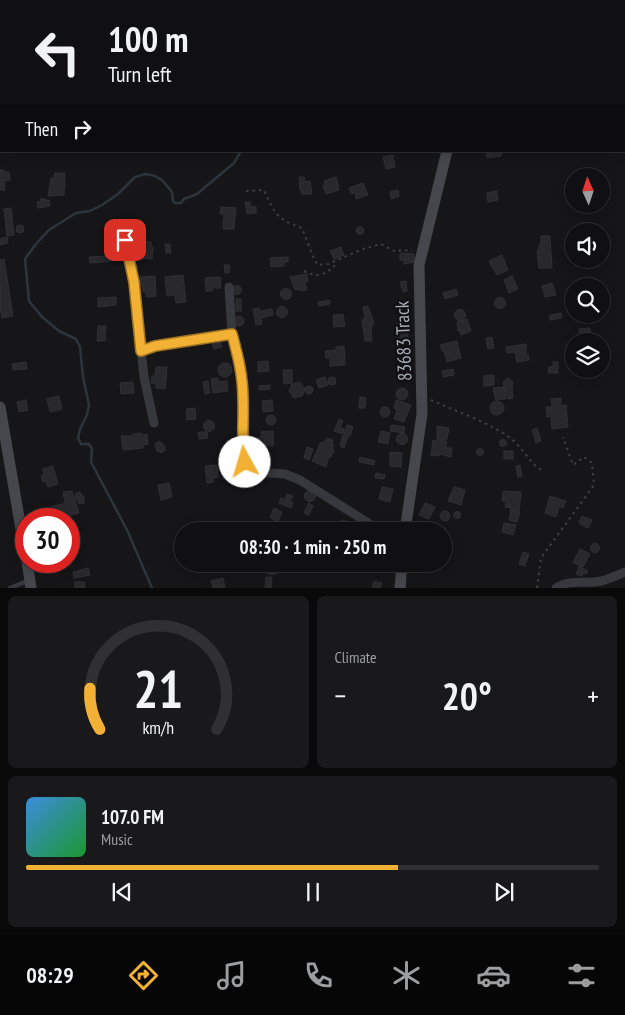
<!DOCTYPE html>
<meta charset="utf-8">
<style>
:root{--surface:#101012;--page:#19191b;--text:#f1f3f6;--muted:#9c9d9f;--line:#303032;--accent:#f2b134}
body{margin:0;font-family:"PT Sans Narrow",sans-serif;background:var(--page);color:var(--text);height:100vh;display:flex;flex-direction:column;font-size:19px;white-space:nowrap}
*{box-sizing:border-box;margin:0}
p{font-size:16px;color:var(--muted)}
.icon{flex:none;width:28px;height:28px;fill:none;stroke:currentColor;stroke-width:2;stroke-linecap:round;stroke-linejoin:round}
.map{position:relative;height:588px;overflow:hidden}
.details{display:flex;flex-direction:column;gap:8px;padding:8px;background:#09090a;flex:1}
.details>*{flex:none}
.banner{position:absolute;left:0px;top:0px;width:625px;height:152px;box-shadow:0 2px 12px #0003,0 0 0 1px var(--line);background:#101012;color:var(--text);overflow:hidden}
.needle{width:32px;rotate:357deg}
.fabs{position:absolute;left:565px;top:168px;display:grid;gap:10px}
.fabs a{display:grid;place-items:center;width:45px;height:45px;border-radius:50%;background:var(--surface);box-shadow:0 2px 12px #0003,0 0 0 1px var(--line);font-size:25px}
.speed{position:absolute;left:15px;top:508px;display:flex;gap:10px;font-size:25px;font-weight:700;text-align:center}
.speed>*{display:grid;place-content:center;width:65px;height:65px;border-radius:50%;background:var(--surface);box-shadow:0 2px 12px #0003,0 0 0 1px var(--line);line-height:1}
.speed .limit{border:8px solid #d22;background:#fff;color:#111}
.pin{position:absolute;display:grid;place-items:center;width:42px;height:42px;color:#fff;margin:-21px;border-radius:10px;box-shadow:0 2px 8px #0006}
.me{position:absolute;width:55px;margin:-28px;rotate:354deg;stroke-linejoin:round;filter:drop-shadow(0 0 4px #0008)}
.turn{display:flex;align-items:center;gap:18px;height:105px;padding:0 25px;font-size:22px}
.turn .icon{width:65px;height:65px;stroke-width:2.5}
.turn b{display:block;font-size:35px;line-height:42px}
.then{display:flex;align-items:center;height:48px;padding:0 25px;background:#0003;gap:10px;font-size:19px}
.big{font-size:38px;font-weight:700;line-height:1.1}
.details .card{flex:1;display:flex;flex-direction:column;justify-content:center;gap:8px;min-width:0;padding:0 18px;border-radius:8px;background:var(--page)}
.details .dial{align-items:center;gap:0}
.dial svg{height:130px;overflow:visible;fill:none;stroke:var(--line);stroke-width:7;stroke-linecap:round;text-anchor:middle}
.dial text{fill:var(--text);stroke:none}
.song{display:flex;align-items:center;gap:15px}
.cover{width:60px;height:60px;border-radius:8px;background:linear-gradient(135deg,hsl(210 70% 55%),hsl(130 70% 35%))}
.played{height:5px;border-radius:2px;background:linear-gradient(90deg,var(--accent) 65%,var(--line) 65%)}
.keys{display:flex;justify-content:space-around;direction:ltr}
.heat{display:flex;justify-content:space-between;align-items:center;font-size:28px;direction:ltr}
.details .tiles{flex:1;display:grid;gap:8px;grid-template-columns:1fr 1fr}
.card:last-child{grid-column:span 2}
.trip{position:absolute;left:174px;top:522px;width:278px;height:50px;border-radius:25px;background:var(--surface);box-shadow:0 2px 12px #0003,0 0 0 1px var(--line);font-weight:700;line-height:50px;text-align:center}
.dock{display:flex;height:80px;justify-content:space-around;align-items:center;background:#060607;color:var(--muted)}
.dock .icon{width:35px;height:35px}
.dock .active{color:var(--accent)}
.dock b{font-size:22px;color:var(--text)}
.map>svg:first-child{display:block}
.lines{fill:none;stroke-linecap:round;stroke-linejoin:round}
.stream{stroke:#2c353c;stroke-width:2.5}
.building{fill:#29292c;stroke:#303034}
.path{stroke:#3d3f44;stroke-width:2;stroke-dasharray:2.5 4;stroke-linecap:butt}
.lane{stroke:#37383d;stroke-width:4.5}
.street{stroke:#37383d;stroke-width:9}
.secondary{stroke:#45474d;stroke-width:11}
.route-casing{stroke:#9d7322;stroke-width:12}
.route{stroke:#f2b134;stroke-width:9}
.labels{text-anchor:middle;stroke-width:5;stroke-linejoin:round;paint-order:stroke}
.street-label{font-size:19px;fill:#a8adb8;stroke:#111113}
</style>
<div class="map">
<svg width="625" height="588" viewBox="0 0 625 588">
<rect width="100%" height="100%" fill="#161618"/>
<g class="lines">
<g class="stream">
<polyline points="293,1 293,0"/>
<polyline points="152,588 127,530 91,462 92,449 89,444 81,444 78,438 80,429 87,415 89,405 83,377 80,347 76,339 59,331 42,317 29,301 25,259 36,244 49,230 76,213 90,211 102,205 118,194 135,177 146,174 155,176 162,180 172,192 173,201 175,203 181,203 184,199 197,194 234,163 241,151"/>
</g>
</g>
<g class="building">
<polygon points="486,151 503,151 503,153 501,153 501,156 487,158"/>
<polygon points="393,155 395,167 386,169 383,157"/>
<polygon points="0,170 4,170 4,172 9,172 10,180 4,181 5,190 0,190"/>
<polygon points="55,173 65,173 64,195 48,196 51,178 54,178"/>
<polygon points="299,177 304,177 305,182 310,181 312,194 302,194 301,190 300,190"/>
<polygon points="336,177 339,190 326,194 323,186 325,185 324,181"/>
<polygon points="363,183 368,195 356,199 355,193 352,194 349,188"/>
<polygon points="398,190 399,196 391,199 390,192"/>
<polygon points="497,191 498,200 488,202 487,193"/>
<polygon points="40,199 46,199 46,201 49,200 50,206 38,208 37,202 41,201"/>
<polygon points="245,202 250,202 251,207 256,207 256,213 247,214"/>
<polygon points="221,207 236,208 234,229 223,229 224,214 220,214"/>
<polygon points="11,208 14,235 7,236 4,209"/>
<circle cx="20" cy="229" r="4"/>
<polygon points="360,227 363,228 364,232 362,234 358,234 356,231 357,228"/>
<polygon points="541,236 550,236 552,268 539,268 537,250 539,250 539,245 541,245"/>
<polygon points="7,237 8,243 0,245 0,239"/>
<polygon points="141,241 151,242 151,247 153,247 152,259 140,258"/>
<polygon points="165,244 170,244 171,253 166,253"/>
<polygon points="341,247 344,255 334,259 330,251"/>
<polygon points="112,249 113,261 90,263 89,257 107,256 107,250"/>
<polygon points="400,253 414,254 414,262 404,264 404,260 400,260"/>
<polygon points="502,255 508,270 497,275 489,261"/>
<polygon points="288,257 288,262 284,262 284,266 271,267 270,258"/>
<polygon points="4,259 13,316 2,318 0,306 0,260"/>
<polygon points="576,259 589,259 589,264 577,264"/>
<polygon points="224,265 229,265 230,272 225,273"/>
<polygon points="307,274 308,281 305,282 307,290 301,291 301,289 295,290 290,277"/>
<polygon points="183,275 186,302 176,303 175,295 167,296 165,277"/>
<polygon points="155,276 156,296 146,297 146,291 143,292 143,286 141,286 140,277"/>
<polygon points="512,276 518,289 509,293 504,280"/>
<polygon points="220,277 221,288 212,288 212,291 206,291 205,278"/>
<polygon points="406,281 407,291 403,292 400,282"/>
<polygon points="552,283 556,295 545,297 542,286"/>
<circle cx="237" cy="290" r="4.5"/>
<circle cx="286" cy="294" r="5.5"/>
<polygon points="456,289 458,295 445,299 443,293"/>
<polygon points="116,297 116,305 98,307 98,298"/>
<circle cx="500" cy="303" r="5.5"/>
<rect x="236" y="299" width="5" height="12"/>
<polygon points="330,300 330,304 319,306 318,302"/>
<polygon points="368,306 374,323 371,328 372,341 365,341 362,321 365,317 363,307"/>
<circle cx="282" cy="312" r="5.5"/>
<polygon points="259,308 260,311 272,309 273,315 261,318 262,324 256,325 253,309"/>
<circle cx="460" cy="315" r="5.5"/>
<circle cx="404" cy="314" r="3.5"/>
<polygon points="561,313 562,318 550,320 550,315"/>
<polygon points="343,314 345,326 334,327 333,315"/>
<circle cx="239" cy="321" r="5"/>
<polygon points="467,319 471,331 461,335 460,331 458,331 457,322"/>
<circle cx="402" cy="326" r="5.5"/>
<polygon points="98,326 106,326 105,341 97,341"/>
<polygon points="590,328 591,340 580,341 579,329"/>
<polygon points="407,333 411,346 409,346 409,352 398,354 395,334"/>
<polygon points="492,337 494,348 488,349 486,338"/>
<polygon points="457,341 461,358 447,362 444,351 442,351 440,345"/>
<polygon points="220,342 222,347 214,349 212,344"/>
<polygon points="526,344 526,355 528,354 529,360 517,362 515,352 507,353 506,347"/>
<polygon points="344,346 345,365 330,366 330,358 326,358 325,351 336,350 336,347"/>
<polygon points="268,361 269,371 258,372 258,362"/>
<polygon points="26,362 27,369 13,370 12,364"/>
<polygon points="553,362 558,362 558,373 548,373 549,367 553,367"/>
<circle cx="225" cy="370" r="7"/>
<polygon points="156,367 167,367 165,389 156,388 156,384 151,383 152,376 155,376"/>
<polygon points="453,369 454,375 443,377 442,371"/>
<polygon points="283,370 292,370 292,383 284,384"/>
<polygon points="494,375 494,385 484,386 484,376"/>
<circle cx="332" cy="381" r="4"/>
<polygon points="325,377 328,385 319,388 316,380"/>
<polygon points="218,378 218,382 227,381 228,391 213,393 211,379"/>
<polygon points="508,378 512,381 513,383 512,387 513,398 508,399 503,383 504,381"/>
<polygon points="208,381 210,393 205,394 203,382"/>
<polygon points="133,382 134,393 121,394 120,383"/>
<polygon points="300,382 305,389 302,396 294,398 289,391 292,384"/>
<polygon points="270,385 270,389 259,390 259,386"/>
<circle cx="309" cy="390" r="4"/>
<polygon points="504,387 506,399 496,400 493,388"/>
<circle cx="402" cy="394" r="6"/>
<polygon points="59,396 62,409 50,412 47,399"/>
<polygon points="360,397 366,398 365,408 359,408"/>
<polygon points="561,398 561,404 552,405 551,399"/>
<polygon points="26,400 28,410 19,412 17,402"/>
<polygon points="272,400 273,411 263,412 262,401"/>
<polygon points="396,400 411,405 404,422 394,419 397,409 394,408"/>
<circle cx="497" cy="408" r="7"/>
<polygon points="566,405 568,427 552,429 551,416 547,417 546,407"/>
<circle cx="385" cy="412" r="5"/>
<polygon points="195,408 196,419 187,420 186,409"/>
<circle cx="271" cy="420" r="5"/>
<polygon points="339,419 343,421 340,428 344,429 343,434 334,431"/>
<circle cx="209" cy="426" r="5.5"/>
<polygon points="347,425 353,427 350,436 344,434"/>
<polygon points="391,425 405,427 404,433 390,431"/>
<polygon points="437,426 449,428 447,439 446,439 445,442 447,442 446,448 452,448 451,457 439,454 439,456 431,455 433,440 437,441"/>
<polygon points="537,428 541,441 536,443 532,430"/>
<polygon points="273,431 273,446 259,445 259,437 262,437 261,432"/>
<polygon points="381,431 390,433 388,444 378,442"/>
<polygon points="198,432 207,432 208,438 199,439"/>
<polygon points="141,433 142,435 147,434 148,444 143,445 143,448 123,450 121,436 133,436 133,434"/>
<circle cx="402" cy="439" r="5.5"/>
<polygon points="343,435 348,437 344,448 340,446"/>
<polygon points="327,438 333,440 332,444 334,445 332,449 334,450 331,457 329,456 326,467 312,461 321,442 323,443"/>
<circle cx="503" cy="443" r="3.5"/>
<polygon points="159,441 164,445 165,450 162,453 157,451 155,444"/>
<polygon points="307,447 313,449 309,460 304,458"/>
<circle cx="480" cy="452" r="3.5"/>
<rect x="504" y="451" width="9" height="8"/>
<polygon points="390,452 402,453 401,467 390,466"/>
<polygon points="360,457 375,461 374,465 359,462"/>
<polygon points="217,465 218,477 213,478 213,482 207,483 205,466"/>
<polygon points="520,465 522,476 518,477 516,466"/>
<polygon points="53,466 58,484 48,487 46,481 43,482 41,476 44,475 43,469"/>
<polygon points="376,473 385,475 384,479 375,478"/>
<polygon points="169,483 172,497 161,500 158,485"/>
<polygon points="382,487 393,489 390,502 379,499"/>
<polygon points="454,487 465,490 461,505 448,501"/>
<circle cx="310" cy="496" r="5.5"/>
<polygon points="72,491 79,513 68,516 63,492"/>
<polygon points="503,491 521,492 519,512 510,511 511,508 505,507 506,502 502,501"/>
<polygon points="80,492 84,497 84,503 79,504 75,496 76,493"/>
<polygon points="287,494 293,496 290,502 293,503 291,508 279,503 281,498 285,500"/>
<polygon points="550,496 566,501 563,508 559,507 556,517 545,513"/>
<polygon points="66,503 71,524 69,525 69,519 54,519 53,517 55,516 55,513 53,514 51,507"/>
<polygon points="309,503 313,506 309,515 304,513"/>
<polygon points="425,503 435,507 429,519 419,515"/>
<polygon points="274,508 282,512 278,522 270,518"/>
<polygon points="511,511 520,513 517,522 509,520"/>
<circle cx="445" cy="516" r="5"/>
<circle cx="457" cy="515" r="3.5"/>
<polygon points="582,516 592,520 588,528 580,524 581,523 579,522"/>
<polygon points="342,520 357,524 354,531 336,531 338,524 340,524"/>
<polygon points="504,523 516,525 513,535 502,532"/>
<polygon points="288,524 294,525 293,528 301,529 300,531 287,531"/>
<circle cx="595" cy="548" r="4.5"/>
<polygon points="444,544 450,547 442,561 442,546"/>
<polygon points="580,549 590,554 583,567 573,562"/>
<polygon points="523,552 529,554 525,566 519,564"/>
<circle cx="272" cy="569" r="6"/>
<polygon points="351,564 364,564 359,572 350,568"/>
<polygon points="579,566 588,571 586,574 583,573 582,576 576,574"/>
<polygon points="88,568 90,575 74,578 73,572"/>
<polygon points="266,577 272,577 271,588 265,588"/>
<polygon points="223,578 225,588 213,588 211,581"/>
<polygon points="374,581 382,583 380,588 372,587"/>
<polygon points="75,582 84,582 85,588 75,588"/>
</g>
<g class="lines">
<g class="path">
<path d="M 246,191 L 264,190 C 275,215 277,219 302,228 L 314,259 L 318,265 L 328,264 L 363,249 L 381,244 L 396,252 L 401,250 L 412,251"/>
<path d="M 304,271 C 319,279 327,274 338,262"/>
<path d="M 431,400 C 455,411 494,424 514,441 C 525,451 530,464 543,471"/>
<polyline points="537,588 541,558 594,485 592,463 584,457 573,465 563,437"/>
</g>
<polyline class="lane" points="10,588 30,580"/>
<g class="street">
<polyline points="553,0 569,1"/>
<polyline points="491,1 493,0"/>
<polyline points="624,18 625,19"/>
<polyline points="125,240 134,282 144,377 154,423"/>
<polyline points="229,287 232,334 241,368 244,400 242,447 245,462 255,472 285,474 300,480 381,531"/>
<polyline points="141,351 155,345 232,334"/>
<path d="M 556,588 C 569,580 581,583 595,582 C 606,581 615,576 625,572"/>
</g>
<g class="secondary">
<polyline points="415,0 416,1"/>
<polyline points="0,407 26,558"/>
<polyline points="405,531 422,414 419,265 447,151"/>
<polyline points="27,561 31,588"/>
<polyline points="400,588 402,564"/>
</g>
</g>
<g class="lines">
<defs>
<path id="route" d="M 125,240 L 134,282 L 141,351 L 155,346 L 232,334 C 238,356 243,376 243,399 C 244,421 241,441 245,462"/>
</defs>
<use href="#route" class="route-casing"/>
<use href="#route" class="route"/>
</g>
<g class="labels">
<g class="street-label">
<text transform="translate(403 341) rotate(-92)" y="7">83683 Track</text>
</g>
</g>
</svg>
<div class="fabs">
<a><svg class="needle" viewBox="-14 -14 28 28"><path d="M0-13l5 13h-10z" fill="#e53935"/><path d="M0 13l5-13h-10z" fill="#9c9d9f"/></svg></a>
<a><svg class="icon" aria-label="sound" viewBox="0 0 24 24"><path d="M4 9h4l5-4v14l-5-4H4zM17 9q2 3 0 6"/></svg></a>
<a><svg class="icon" aria-label="search" viewBox="0 0 24 24"><circle cx="10" cy="10" r="6"/><path d="M15 15l6 6"/></svg></a>
<a><svg class="icon" aria-label="layers" viewBox="0 0 24 24"><path d="M12 4l9 5-9 5-9-5zM3 14l9 5 9-5"/></svg></a>
</div>
<div class="speed"><div class="limit">30</div></div>
<div class="pin" style="left:125px;top:240px;background:#d93025"><svg class="icon" aria-label="arrive" viewBox="0 0 24 24"><path d="M6 21V4h12l-3 4 3 4H6"/></svg></div>
<svg class="me" style="left:245px;top:462px" viewBox="-20 -20 40 40"><circle r="19" fill="#fff"/><path d="M0-13L10 11 0 6-10 11z" fill="#f2b134"/></svg>
<div class="trip">08:30 · 1 min · 250 m</div>
<div class="banner">
<div class="turn"><svg class="icon" aria-label="left" viewBox="0 0 24 24"><path d="M17 20v-9H6M10 6l-5 5 5 5"/></svg><div><b>100 m</b>Turn left</div></div>
<div class="then">Then<svg class="icon" aria-label="right" viewBox="0 0 24 24"><path d="M7 20v-9h11M14 6l5 5-5 5"/></svg></div>
</div>
</div>
<section class="details">
<div class="tiles">
<div class="card dial"><svg viewBox="0 0 100 80">
<path d="M14 69A42 42 0 1 1 86 69"/>
<path d="M14 69A42 42 0 0 1 8 44" stroke="#f2b134"/>
<text x="50" y="56" font-size="32" font-weight="700">21</text>
<text x="50" y="72" font-size="11">km/h</text>
</svg></div>
<div class="card"><p>Climate</p>
<div class="heat"><a>−</a><b class="big">20°</b><a>+</a></div>
</div>
<div class="card">
<div class="song"><i class="cover"></i><div><b>107.0 FM</b><p>Music</p></div></div>
<div class="played"></div>
<div class="keys"><svg class="icon" aria-label="previous" viewBox="0 0 24 24"><path d="M18 5L8 12l10 7zM5 5v14"/></svg><svg class="icon" aria-label="pause" viewBox="0 0 24 24"><path d="M8 5v14M16 5v14"/></svg><svg class="icon" aria-label="next" viewBox="0 0 24 24"><path d="M6 5l10 7-10 7zM19 5v14"/></svg></div>
</div>
</div>
</section>
<nav class="dock">
<b>08:29</b>
<svg class="icon active" aria-label="directions" viewBox="0 0 24 24"><path d="M12 3l9 9-9 9-9-9zM9 14v-3h6M13 9l2 2-2 2"/></svg>
<svg class="icon" aria-label="music" viewBox="0 0 24 24"><path d="M9 18V5l10-2v13"/><circle cx="6" cy="18" r="3"/><circle cx="16" cy="16" r="3"/></svg>
<svg class="icon" aria-label="phone" viewBox="0 0 24 24"><path d="M5 4h4l2 5-3 2q2 4 5 5l2-3 5 2v4C11 20 4 13 5 4z"/></svg>
<svg class="icon" aria-label="climate" viewBox="0 0 24 24"><path d="M12 3v18M4 7l16 10M4 17L20 7"/></svg>
<svg class="icon" aria-label="car" viewBox="0 0 24 24"><path d="M5 17H2v-5l4-1 3-4h7l3 4 3 1v5h-3M9 17h6M6 11h13"/><circle cx="7" cy="17" r="2"/><circle cx="17" cy="17" r="2"/></svg>
<svg class="icon" aria-label="filters" viewBox="0 0 24 24"><path d="M4 7h16M4 17h16"/><circle cx="9" cy="7" r="2"/><circle cx="15" cy="17" r="2"/></svg>
</nav>
